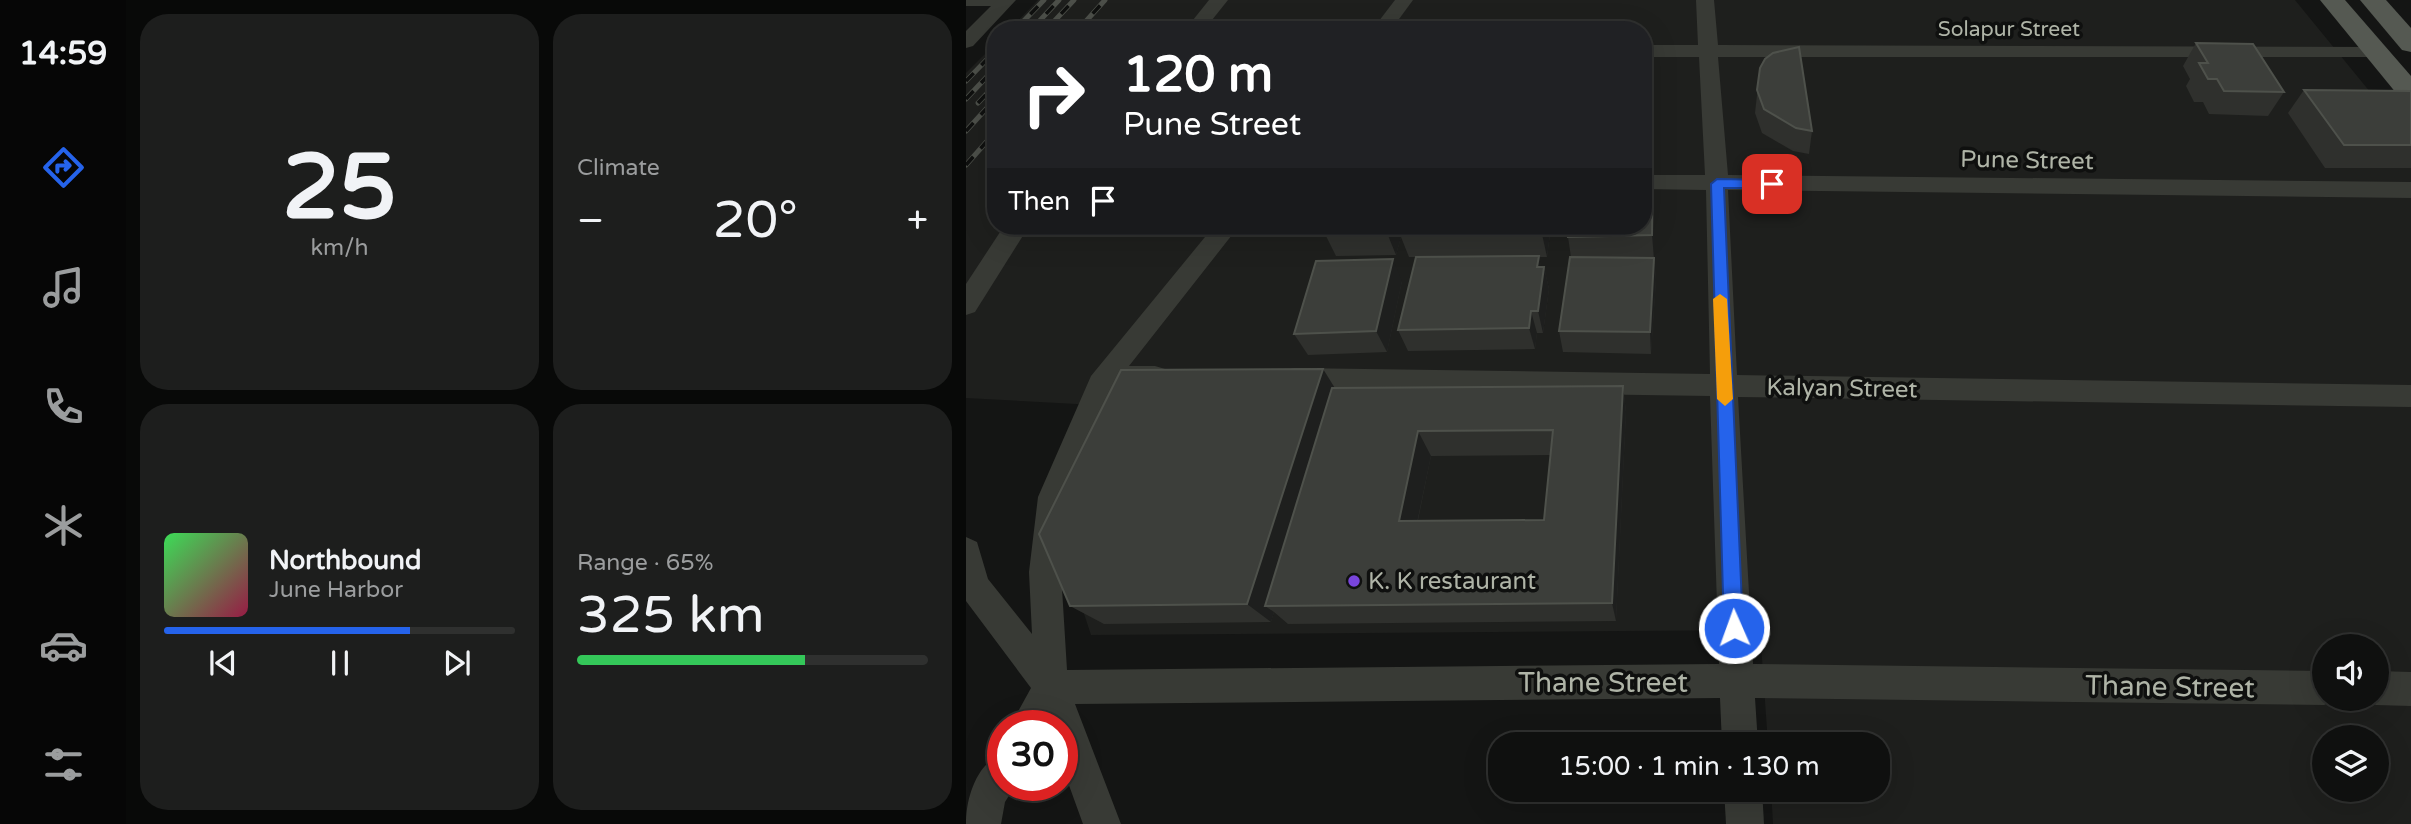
<!DOCTYPE html>
<meta charset="utf-8">
<style>
:root{--surface:#0f100f;--page:#1d1e1d;--text:#f1f3f6;--muted:#9b9d9e;--line:#2f302f;--accent:#2563eb}
body{margin:0;font-family:"Varela Round",sans-serif;background:var(--page);color:var(--text);height:100vh;display:flex;flex-direction:column;font-size:26px;white-space:nowrap}
*{box-sizing:border-box;margin:0}
p{font-size:23px;color:var(--muted)}
.icon{flex:none;width:38px;height:38px;fill:none;stroke:currentColor;stroke-width:2;stroke-linecap:round;stroke-linejoin:round}
.map{position:relative;flex:1;overflow:hidden}
.side{display:flex;flex-direction:column;gap:14px;padding:14px;background:#080908;width:840px}
.side>*{flex:none}
.hud{position:absolute;left:21px;top:21px;width:665px;height:214px;border-radius:28px;box-shadow:0 7px 28px #0002,0 0 0 2px var(--line);background:#202124;color:#fff;overflow:hidden}
.tools{position:absolute;left:1346px;top:634px;display:grid;gap:14px}
.tools a{display:grid;place-items:center;width:77px;height:77px;border-radius:50%;background:var(--surface);box-shadow:0 7px 28px #0002,0 0 0 2px var(--line);font-size:35px}
.speed{position:absolute;left:21px;top:710px;display:flex;gap:14px;font-size:35px;font-weight:700;text-align:center}
.speed>*{display:grid;place-content:center;width:91px;height:91px;border-radius:50%;background:var(--surface);box-shadow:0 7px 28px #0002,0 0 0 2px var(--line);line-height:1}
.speed .limit{border:10px solid #d22;background:#fff;color:#111}
.pin{position:absolute;display:grid;place-items:center;width:60px;height:60px;color:#fff;margin:-30px;border-radius:14px;box-shadow:0 4px 10px #0006}
.me{position:absolute;width:77px;margin:-38px;rotate:358deg;stroke-linejoin:round;filter:drop-shadow(0 0 5px #0008)}
.turn{display:flex;align-items:center;gap:24px;height:147px;padding:0 21px;font-size:32px}
.turn .icon{width:91px;height:91px;stroke-width:2.5}
.turn b{display:block;font-size:49px;line-height:60px}
.then{display:flex;align-items:center;height:66px;padding:0 21px;background:#0003;gap:14px;font-size:26px}
.big{font-size:52px;font-weight:600;line-height:1.1}
.side .widget{flex:1;display:flex;flex-direction:column;justify-content:center;gap:10px;min-width:0;padding:0 24px;border-radius:28px;background:var(--page)}
.side .dial{align-items:center;gap:0}
.dial b{font-size:91px;line-height:1}
.song{display:flex;align-items:center;gap:21px}
.cover{width:84px;height:84px;border-radius:10px;background:linear-gradient(135deg,hsl(130 70% 55%),hsl(340 70% 35%))}
.played{height:7px;border-radius:4px;background:linear-gradient(90deg,var(--accent) 70%,var(--line) 70%)}
.keys{display:flex;justify-content:space-around;direction:ltr}
.heat{display:flex;justify-content:space-between;align-items:center;font-size:38px;direction:ltr}
.charge{height:10px;border-radius:5px;background:linear-gradient(90deg,#34c759 65%,var(--line) 0)}
.side .tiles{flex:1;display:grid;gap:14px;grid-template-columns:repeat(2,1fr)}
.trip{position:absolute;left:522px;top:732px;width:402px;height:70px;border-radius:28px;background:var(--surface);box-shadow:0 7px 28px #0002,0 0 0 2px var(--line);font-weight:600;line-height:70px;text-align:center}
main{display:flex;flex:1;min-height:0}
.tab-bar{display:flex;flex-direction:column;width:126px;justify-content:space-around;align-items:center;background:#060606;color:var(--muted)}
.tab-bar .icon{width:49px;height:49px}
.tab-bar .active{color:var(--accent)}
.tab-bar b{font-size:32px;color:var(--text)}
.map>svg:first-child{display:block}
.built{fill:#1e1f1d;fill-rule:evenodd}
.lines{fill:none;stroke-linecap:round;stroke-linejoin:round}
.lane{fill:#383a35;fill-rule:evenodd}
.street{fill:#383a35;fill-rule:evenodd}
.primary{fill:#555952;fill-rule:evenodd}
.rail-casing{stroke:#4c4f49;stroke-width:5}
.rail{stroke:#0f100f;stroke-width:3.5;stroke-dasharray:11;stroke-linecap:butt}
.wall{fill:#2f302d;fill-rule:evenodd}
.shaded-wall{fill:#1e1f1e}
.building{fill:#3c3e3a;stroke:#4e514b;stroke-width:2;fill-rule:evenodd}
.route{fill:#2563eb;stroke:#184099;stroke-width:2}
.slow{fill:#f59e0b}
.poi-dot{fill:#7945dc;stroke:#0f100f;stroke-width:2.5}
.labels{text-anchor:middle;stroke-width:7;stroke-linejoin:round;paint-order:stroke}
.far-street-label{font-size:21px;fill:#afb4a7;stroke:#0f100f}
.street-label{font-size:24px;fill:#afb4a7;stroke:#0f100f}
.poi-label{font-size:24px;fill:#afb4a7;stroke:#0f100f;text-anchor:start}
.near-street-label{font-size:28px;fill:#afb4a7;stroke:#0f100f}
</style>
<main>
<nav class="tab-bar">
<b>14:59</b>
<svg class="icon active" aria-label="directions" viewBox="0 0 24 24"><path d="M12 3l9 9-9 9-9-9zM9 14v-3h6M13 9l2 2-2 2"/></svg>
<svg class="icon" aria-label="music" viewBox="0 0 24 24"><path d="M9 18V5l10-2v13"/><circle cx="6" cy="18" r="3"/><circle cx="16" cy="16" r="3"/></svg>
<svg class="icon" aria-label="phone" viewBox="0 0 24 24"><path d="M5 4h4l2 5-3 2q2 4 5 5l2-3 5 2v4C11 20 4 13 5 4z"/></svg>
<svg class="icon" aria-label="climate" viewBox="0 0 24 24"><path d="M12 3v18M4 7l16 10M4 17L20 7"/></svg>
<svg class="icon" aria-label="car" viewBox="0 0 24 24"><path d="M5 17H2v-5l4-1 3-4h7l3 4 3 1v5h-3M9 17h6M6 11h13"/><circle cx="7" cy="17" r="2"/><circle cx="17" cy="17" r="2"/></svg>
<svg class="icon" aria-label="filters" viewBox="0 0 24 24"><path d="M4 7h16M4 17h16"/><circle cx="9" cy="7" r="2"/><circle cx="15" cy="17" r="2"/></svg>
</nav>
<section class="side">
<div class="tiles">
<div class="widget dial"><b>25</b><p>km/h</p></div>
<div class="widget"><p>Climate</p>
<div class="heat"><a>−</a><b class="big">20°</b><a>+</a></div>
</div>
<div class="widget">
<div class="song"><i class="cover"></i><div><b>Northbound</b><p>June Harbor</p></div></div>
<div class="played"></div>
<div class="keys"><svg class="icon" aria-label="previous" viewBox="0 0 24 24"><path d="M18 5L8 12l10 7zM5 5v14"/></svg><svg class="icon" aria-label="pause" viewBox="0 0 24 24"><path d="M8 5v14M16 5v14"/></svg><svg class="icon" aria-label="next" viewBox="0 0 24 24"><path d="M6 5l10 7-10 7zM19 5v14"/></svg></div>
</div>
<div class="widget"><p>Range · 65%</p><b class="big">325 km</b><div class="charge"></div></div>
</div>
</section>
<div class="map">
<svg width="1445" height="824" viewBox="0 0 1445 824">
<rect width="100%" height="100%" fill="#141514"/>
<path class="built" d="M 72,0 L 1329,0 L 1445,142 L 1445,824 L 807,824 L 805,789 L 912,789 L 912,744 L 802,744 L 794,630 L 125,635 L 100,559 L 166,407 L 0,398 L 0,73 L 30,43 L 30,226 L 677,226 L 677,30 L 43,30 ZM 1358,646 L 1410,646 L 1410,698 L 1358,698 ZM 1358,737 L 1410,737 L 1410,789 L 1358,789 Z"/>
<g class="lines">
<polygon class="lane" points="0,0 38,0 43,3 38,6 0,6"/>
<g class="street">
<polygon points="31,0 50,0 7,46 0,48 0,31"/>
<polygon points="243,0 262,0 238,30 219,30"/>
<polygon points="429,0 447,0 425,30 406,30"/>
<polygon points="730,0 748,0 752,45 1416,47 1419,51 1416,55 1409,57 752,57 762,175 1445,182 1445,198 762,190 771,375 1445,385 1445,407 772,397 787,664 1358,671 1358,698 1371,698 1370,700 1358,705 789,698 792,744 756,744 754,698 109,704 155,824 117,824 96,766 96,726 44,726 65,688 0,601 0,537 11,542 22,579 66,634 63,572 72,497 125,376 248,226 273,226 163,366 189,366 199,369 203,377 199,385 189,388 148,387 102,497 95,572 101,670 753,664 744,396 328,390 318,387 314,379 318,371 328,368 744,374 740,190 677,189 677,175 739,175 733,57 677,57 677,45 732,45"/>
<polygon points="38,226 63,226 9,312 0,315 0,284"/>
<polygon points="1410,671 1445,672 1445,706 1410,705 1398,700 1397,698 1410,698"/>
<path d="M 37,753 L 37,786 L 49,786 L 39,802 L 35,824 L 0,824 C 0,797 11,763 37,753 Z"/>
<polygon points="758,789 796,789 798,824 760,824"/>
</g>
<g class="primary">
<polygon points="1354,0 1379,0 1445,76 1445,101 1435,99"/>
<polygon points="1394,0 1420,0 1445,28 1445,52 1436,50"/>
</g>
<defs>
<g id="rail">
<polyline points="49,30 78,0"/>
<polyline points="65,30 93,0"/>
<polyline points="80,30 108,0"/>
<polyline points="112,30 139,0"/>
<polyline points="0,81 30,50"/>
<polyline points="0,99 30,67"/>
<polyline points="12,103 30,84"/>
<polyline points="0,131 30,98"/>
<polyline points="0,165 30,131"/>
</g>
</defs>
<use href="#rail" class="rail-casing"/>
<use href="#rail" class="rail"/>
</g>
<g class="wall">
<polygon points="1230,43 1318,92 1302,116 1243,114 1237,102 1228,102 1220,86 1224,79 1217,66"/>
<polygon points="794,68 846,131 843,154 827,151 796,133 789,113"/>
<polygon points="1338,90 1445,91 1445,168 1359,168 1322,113"/>
<polygon points="687,172 688,258 690,280 685,354 597,352 593,331 605,257 602,237"/>
<polygon points="361,226 585,226 581,257 573,257 575,267 578,267 583,289 577,333 571,333 569,349 442,351 432,330 450,257 443,257 435,237 430,255 370,256 359,234"/>
<polygon points="436,281 421,352 342,355 328,334"/>
<path d="M 357,369 L 369,388 L 657,386 L 660,412 L 650,621 L 322,624 L 308,612 L 305,622 L 138,624 L 104,606 ZM 585,455 L 578,520 L 452,520 L 465,456 Z"/>
</g>
<g class="shaded-wall">
<polygon points="687,172 688,195 688,258 686,235"/>
<polygon points="423,226 438,226 434,235 435,237 430,255 421,233"/>
<polygon points="578,226 585,226 581,257 576,234"/>
<polygon points="573,256 577,275 578,267 583,289 577,333 572,311 571,267"/>
<polygon points="688,258 690,280 685,354 684,332"/>
<polygon points="427,259 436,281 421,352 410,331"/>
<polygon points="565,311 571,333 569,349 563,328"/>
<polygon points="357,369 373,395 299,606 308,612 305,622 281,604"/>
<polygon points="657,386 660,412 650,621 646,603"/>
<polygon points="452,431 465,456 447,542 433,521"/>
</g>
<g class="building">
<polygon points="1230,43 1287,44 1318,92 1258,91 1251,79 1242,79 1233,63 1242,63"/>
<polygon points="833,47 846,131 830,128 798,109 791,90 794,68 799,59 807,53"/>
<polygon points="1338,90 1445,91 1445,145 1378,145"/>
<polygon points="677,172 687,172 686,235 602,237 603,226 677,226"/>
<polygon points="361,226 423,226 421,233 359,234"/>
<polygon points="437,226 578,226 576,234 434,235"/>
<polygon points="573,256 571,267 578,267 572,311 565,311 563,328 432,330 450,257"/>
<polygon points="604,257 688,258 684,332 593,331"/>
<polygon points="427,259 410,331 328,334 350,261"/>
<polygon points="357,369 281,604 104,606 73,534 155,370"/>
<path d="M 657,386 L 646,603 L 299,606 L 366,388 ZM 587,430 L 578,520 L 433,521 L 452,431 Z"/>
</g>
<polygon class="route" points="751,179 806,180 813,184 806,188 758,188 777,628 774,634 768,637 761,634 758,628 745,184"/>
<polygon class="slow" points="754,294 761,299 767,399 759,406 751,399 747,299"/>
<circle class="poi-dot" cx="388" cy="581" r="7"/>
<g class="labels">
<g class="far-street-label">
<text x="1043" y="36">Solapur Street</text>
</g>
<g class="street-label">
<text transform="translate(1061 160) rotate(1)" y="8">Pune Street</text>
<text transform="translate(876 388) rotate(1)" y="8">Kalyan Street</text>
</g>
<g class="poi-label">
<text x="402" y="589">K. K restaurant</text>
</g>
<g class="near-street-label">
<text x="637" y="692">Thane Street</text>
<text transform="translate(1204 686) rotate(1)" y="10">Thane Street</text>
</g>
</g>
</svg>
<div class="tools">
<a><svg class="icon" aria-label="sound" viewBox="0 0 24 24"><path d="M4 9h4l5-4v14l-5-4H4zM17 9q2 3 0 6"/></svg></a>
<a><svg class="icon" aria-label="layers" viewBox="0 0 24 24"><path d="M12 4l9 5-9 5-9-5zM3 14l9 5 9-5"/></svg></a>
</div>
<div class="speed"><div class="limit">30</div></div>
<div class="pin" style="left:806px;top:184px;background:#d93025"><svg class="icon" aria-label="arrive" viewBox="0 0 24 24"><path d="M6 21V4h12l-3 4 3 4H6"/></svg></div>
<svg class="me" style="left:768px;top:628px" viewBox="-20 -20 40 40"><circle r="17" fill="#2563eb" stroke="#fff" stroke-width="3"/><path d="M0-11L8 9 0 5-8 9z" fill="#fff"/></svg>
<div class="trip">15:00 · 1 min · 130 m</div>
<div class="hud">
<div class="turn"><svg class="icon" aria-label="right" viewBox="0 0 24 24"><path d="M7 20v-9h11M14 6l5 5-5 5"/></svg><div><b>120 m</b>Pune Street</div></div>
<div class="then">Then<svg class="icon" aria-label="arrive" viewBox="0 0 24 24"><path d="M6 21V4h12l-3 4 3 4H6"/></svg></div>
</div>
</div>
</main>
